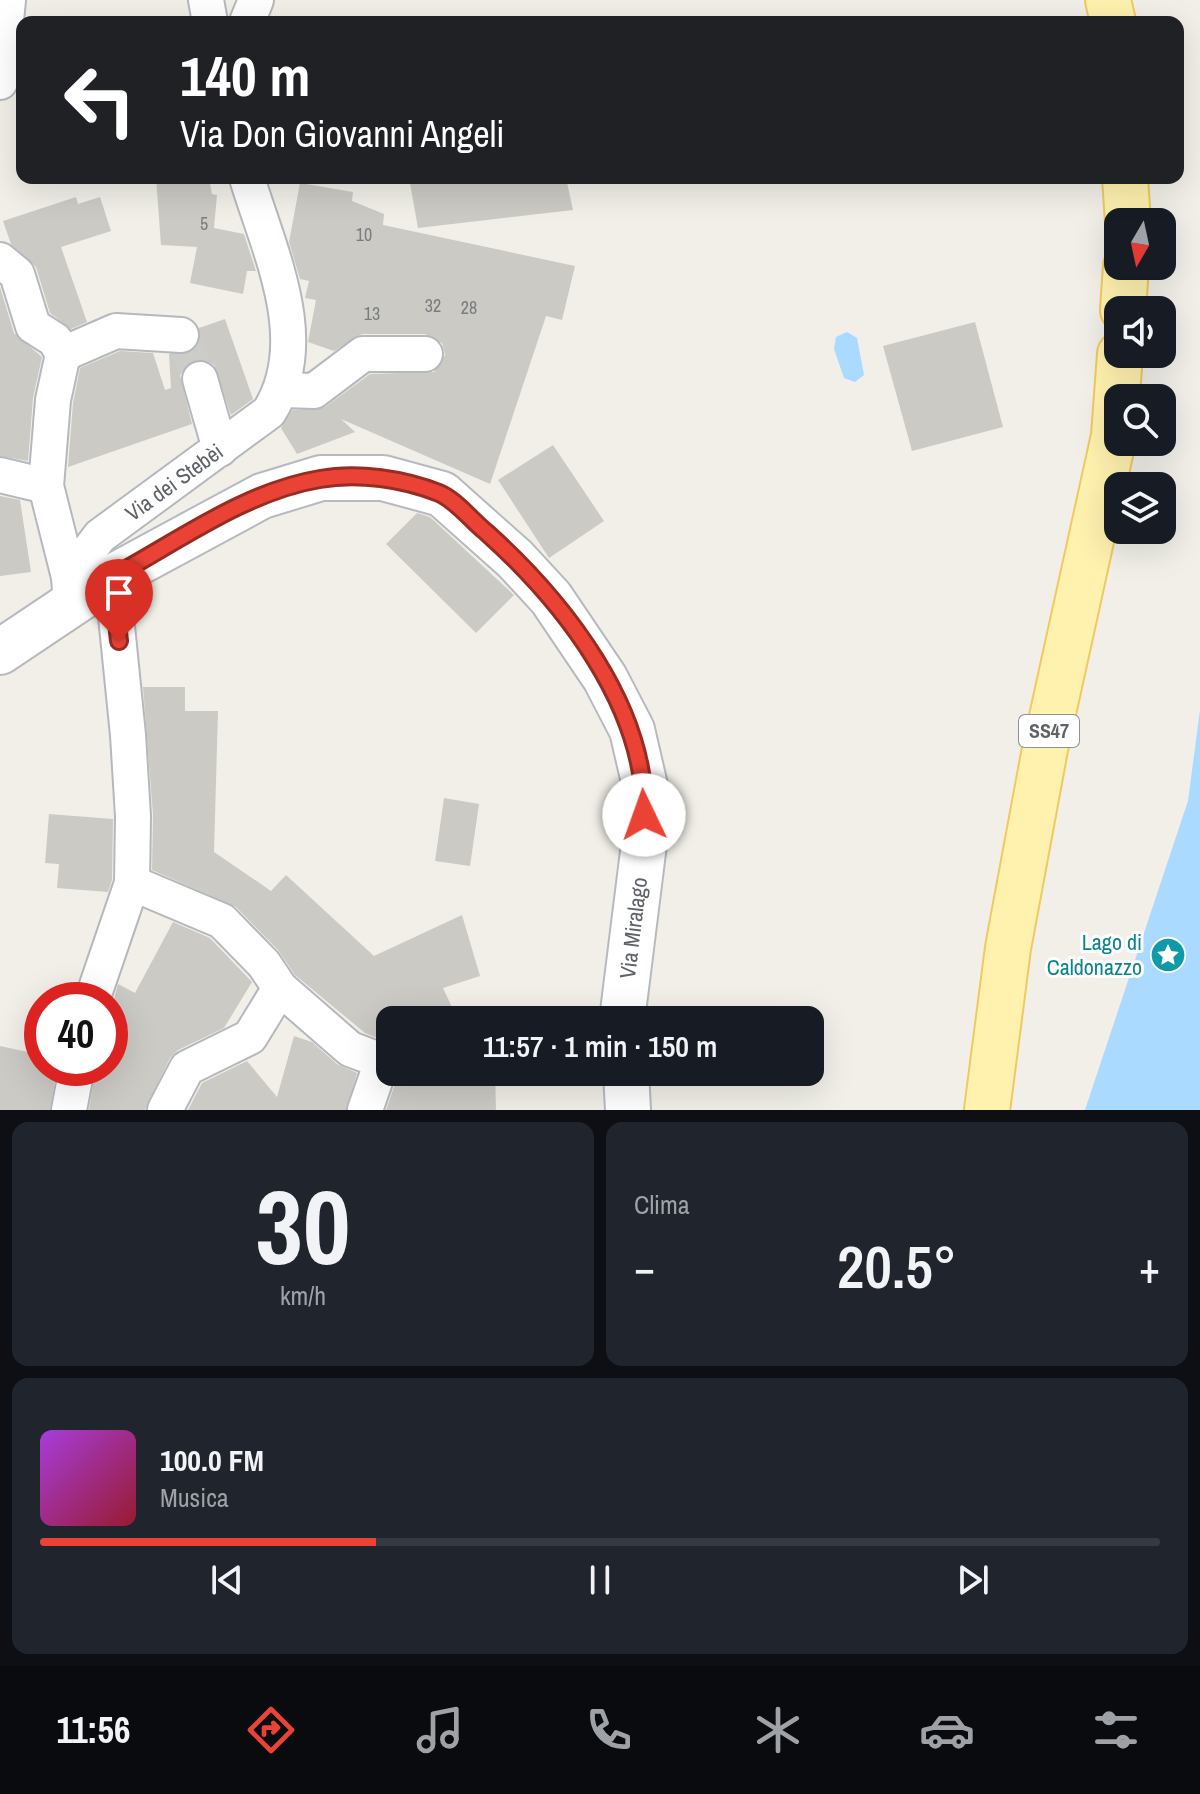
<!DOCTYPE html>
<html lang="it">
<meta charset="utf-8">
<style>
:root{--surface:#171b24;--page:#20242c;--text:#f1f3f6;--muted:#9ea1a6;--line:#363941;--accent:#ea4335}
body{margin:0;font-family:"Archivo Narrow",sans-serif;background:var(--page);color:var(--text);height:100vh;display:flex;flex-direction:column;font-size:30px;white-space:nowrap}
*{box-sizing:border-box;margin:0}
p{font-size:26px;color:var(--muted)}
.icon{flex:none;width:44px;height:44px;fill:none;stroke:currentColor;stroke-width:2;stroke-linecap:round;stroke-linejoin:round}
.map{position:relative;height:1110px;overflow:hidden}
.panel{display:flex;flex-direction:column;gap:12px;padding:12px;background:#0d0f14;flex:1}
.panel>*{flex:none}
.top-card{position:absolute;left:16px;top:16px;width:1168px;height:168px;border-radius:16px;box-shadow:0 8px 32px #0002;background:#202124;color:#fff;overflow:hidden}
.needle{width:52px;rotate:189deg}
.buttons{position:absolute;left:1104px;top:208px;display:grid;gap:16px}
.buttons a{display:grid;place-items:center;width:72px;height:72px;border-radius:16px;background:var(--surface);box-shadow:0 8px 32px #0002;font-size:40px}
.speed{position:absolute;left:24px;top:982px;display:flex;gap:16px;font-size:40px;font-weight:700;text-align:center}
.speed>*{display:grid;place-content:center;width:104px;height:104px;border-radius:50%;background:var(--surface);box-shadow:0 8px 32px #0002;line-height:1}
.speed .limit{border:12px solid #d22;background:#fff;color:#111}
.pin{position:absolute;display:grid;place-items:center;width:68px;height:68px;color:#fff;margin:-82px -34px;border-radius:50% 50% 50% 0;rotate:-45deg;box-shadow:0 0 8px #0007}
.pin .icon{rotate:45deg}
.me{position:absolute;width:88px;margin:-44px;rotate:357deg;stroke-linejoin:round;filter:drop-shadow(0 0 6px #0008)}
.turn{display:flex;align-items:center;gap:28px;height:168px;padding:0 32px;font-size:36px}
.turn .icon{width:104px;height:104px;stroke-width:2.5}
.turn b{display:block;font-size:56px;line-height:68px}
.big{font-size:60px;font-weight:600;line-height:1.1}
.panel .card{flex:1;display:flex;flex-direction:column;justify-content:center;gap:12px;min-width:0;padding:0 28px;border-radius:16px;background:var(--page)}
.panel .dial{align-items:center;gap:0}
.dial b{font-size:104px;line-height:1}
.song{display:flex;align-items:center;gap:24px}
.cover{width:96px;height:96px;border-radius:12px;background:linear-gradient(135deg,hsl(280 70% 55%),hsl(350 70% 35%))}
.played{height:8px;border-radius:4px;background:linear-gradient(90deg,var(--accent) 30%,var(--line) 30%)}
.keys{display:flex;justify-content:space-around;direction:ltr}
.heat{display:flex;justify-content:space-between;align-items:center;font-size:44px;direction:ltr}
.panel .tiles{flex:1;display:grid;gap:12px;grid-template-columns:1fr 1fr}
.card:last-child{grid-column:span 2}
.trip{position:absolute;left:376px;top:1006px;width:448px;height:80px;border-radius:16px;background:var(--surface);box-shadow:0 8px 32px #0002;font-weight:600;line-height:80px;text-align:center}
.menu{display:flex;height:128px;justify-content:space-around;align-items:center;background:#090b0e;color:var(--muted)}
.menu .icon{width:56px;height:56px}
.menu .active{color:var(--accent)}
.menu b{font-size:36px;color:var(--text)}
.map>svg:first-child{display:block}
.water{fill:#aadaff}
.building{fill:#cccac5}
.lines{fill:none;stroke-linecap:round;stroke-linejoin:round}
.street-tunnel{stroke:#ccccc8;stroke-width:34;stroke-dasharray:34 17;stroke-linecap:butt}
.street-casing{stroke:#b5b8bc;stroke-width:38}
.secondary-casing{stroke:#b6babf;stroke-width:48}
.primary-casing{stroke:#f2c960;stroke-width:48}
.street{stroke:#fff;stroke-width:34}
.secondary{stroke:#fff;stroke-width:44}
.primary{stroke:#fff2af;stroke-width:44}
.route-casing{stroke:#982c22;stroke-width:20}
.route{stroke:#ea4335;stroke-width:14}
.labels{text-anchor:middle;stroke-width:6;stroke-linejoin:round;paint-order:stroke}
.number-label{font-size:18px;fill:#7a7d7f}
.shield{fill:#fff;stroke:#8f9295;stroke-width:2}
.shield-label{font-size:20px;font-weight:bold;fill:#5f6368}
.street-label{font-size:22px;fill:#5f6368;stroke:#fff}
.culture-label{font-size:22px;fill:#0d838f;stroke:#fff;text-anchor:end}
</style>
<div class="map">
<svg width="1200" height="1110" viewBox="0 0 1200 1110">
<rect width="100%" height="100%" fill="#f1efe8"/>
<g class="water">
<polygon points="847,332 857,338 864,375 855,382 844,378 834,349 836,337"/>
<polygon points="1200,710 1200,1110 1085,1110 1188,801"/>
</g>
<g class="building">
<polygon points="156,178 209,178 212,194 217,195 214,228 244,234 256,271 247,271 243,294 190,283 197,247 161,245"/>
<polygon points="409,178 566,178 573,210 418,228"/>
<polygon points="300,183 353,192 352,201 384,214 383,225 575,266 562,320 546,316 490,484 341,419 355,432 297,454 281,428 292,410 325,407 370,374 434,372 445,355 442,343 425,334 362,334 334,351 308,342 316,300 305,298 309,281 300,279 289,242"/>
<polygon points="76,197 78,204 100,197 111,231 61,247 87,322 71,329 50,313 36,267 11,244 3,221"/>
<polygon points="0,287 14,333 42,357 33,398 28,461 0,456"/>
<polygon points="225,319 253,399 231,415 214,365 204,360 194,360 180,375 192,424 68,467 73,403 80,368 120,351 153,353 165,390 171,388 169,354 191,352 198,345 199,328"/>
<polygon points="975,322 1003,427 912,451 883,346"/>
<polygon points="553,445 604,521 549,558 498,480"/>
<polygon points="0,496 20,500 31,572 0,576"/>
<polygon points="417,513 430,517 514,595 476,633 386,544"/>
<polygon points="143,687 185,687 185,711 218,711 214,852 271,891 286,875 374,956 462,915 480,976 443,988 458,1020 390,1020 390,1043 365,1033 295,975 278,950 236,907 152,870 153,815"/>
<polygon points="444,798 479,804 470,866 435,861"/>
<polygon points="49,814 113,819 112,880 108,892 57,888 59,864 45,863"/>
<polygon points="173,922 210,938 252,982 224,1028 178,1050 170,1058 145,1110 89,1110 96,1068 110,1068 110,1051 126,1024 110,1014 118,984 135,993"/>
<polygon points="294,1036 312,1042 337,1064 357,1073 346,1110 188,1110 202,1083 247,1061 277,1097"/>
<polygon points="0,1046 42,1055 42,1068 57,1068 50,1110 0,1110"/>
<polygon points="418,1072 495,1072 496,1110 386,1110 399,1073 436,1085"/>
</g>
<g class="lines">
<polyline class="street-tunnel" points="181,335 200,379"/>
<defs>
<g id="street">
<polyline points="206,0 210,22"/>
<polyline points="247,22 256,0"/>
<polyline points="0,82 8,0"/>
<polyline points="0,260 17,274 33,326 55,340 63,354 53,400 46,486 69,577 70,591"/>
<polyline points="63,354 116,331 181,335"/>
<polyline points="200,379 220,449"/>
<polyline points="283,390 314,391 363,354 425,354"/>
<polyline points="0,475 46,486"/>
<path d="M 69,577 L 100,536 L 269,412 C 314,341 269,251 247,178"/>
<polyline points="132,883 222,921 264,964 280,988 350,1049 382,1061 365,1110"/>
<polyline points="92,1000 132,883 133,816 128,735 112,577"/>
<polyline points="69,1110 77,1068"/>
<polyline points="165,1110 187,1068 250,1037 280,988"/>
</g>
<g id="secondary">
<polyline points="0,652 112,577 262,496 321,478 383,478 442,494 515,559 551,598 605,678 632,730 645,786 644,844 622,1020"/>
<polyline points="626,1072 628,1110"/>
</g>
<g id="primary">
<polyline points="1108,0 1113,22"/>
<polyline points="1125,178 1128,222"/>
<polyline points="1123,310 1126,266"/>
<polyline points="987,1110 1008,948 1045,749 1114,436 1120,354"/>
</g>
</defs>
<use href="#street" class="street-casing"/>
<use href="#secondary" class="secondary-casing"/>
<use href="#primary" class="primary-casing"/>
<use href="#street" class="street"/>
<use href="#secondary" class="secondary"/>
<use href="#primary" class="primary"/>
</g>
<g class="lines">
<defs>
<path id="route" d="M 119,641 L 112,577 C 177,542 246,491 320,479 C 358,472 404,479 439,493 C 456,500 472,521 486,532 C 563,601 647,707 644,815"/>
</defs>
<use href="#route" class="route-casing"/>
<use href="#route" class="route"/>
</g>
<defs>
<symbol id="sight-disc" viewBox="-11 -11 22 22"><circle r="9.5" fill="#0f9aa8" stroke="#fff"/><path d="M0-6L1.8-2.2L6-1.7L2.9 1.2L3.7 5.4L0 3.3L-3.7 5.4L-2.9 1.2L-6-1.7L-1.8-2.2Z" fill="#fff"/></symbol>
</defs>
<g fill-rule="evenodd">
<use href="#sight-disc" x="1148" y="935" width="40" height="40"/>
</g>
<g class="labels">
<g class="number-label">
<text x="204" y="230">5</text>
<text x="364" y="241">10</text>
<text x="433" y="312">32</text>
<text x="469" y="314">28</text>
<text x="372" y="320">13</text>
</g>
<rect class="shield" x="1019" y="715" width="60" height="32" rx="6"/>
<g class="shield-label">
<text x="1049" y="738">SS47</text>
</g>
<g class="street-label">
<text transform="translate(174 482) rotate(-36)" y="8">Via dei Stebèi</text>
<text transform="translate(633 928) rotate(-83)" y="8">Via Miralago</text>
</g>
<g class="culture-label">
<text x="1142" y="950">Lago di<tspan x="1142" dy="25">Caldonazzo</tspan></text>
</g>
</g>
</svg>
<div class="buttons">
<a><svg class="needle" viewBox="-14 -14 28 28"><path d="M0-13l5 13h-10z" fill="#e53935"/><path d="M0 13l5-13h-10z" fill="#9ea1a6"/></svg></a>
<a><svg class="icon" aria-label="sound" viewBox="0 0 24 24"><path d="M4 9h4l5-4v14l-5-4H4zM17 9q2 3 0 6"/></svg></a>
<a><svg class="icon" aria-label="search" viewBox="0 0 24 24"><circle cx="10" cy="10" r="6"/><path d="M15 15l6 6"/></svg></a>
<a><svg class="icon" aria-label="layers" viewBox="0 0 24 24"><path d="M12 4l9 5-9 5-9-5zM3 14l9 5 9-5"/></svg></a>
</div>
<div class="speed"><div class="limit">40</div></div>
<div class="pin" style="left:119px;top:641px;background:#d93025"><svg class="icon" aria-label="arrive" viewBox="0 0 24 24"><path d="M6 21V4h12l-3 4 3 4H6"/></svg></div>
<svg class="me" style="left:644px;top:815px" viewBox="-20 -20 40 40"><circle r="19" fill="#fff"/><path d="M0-13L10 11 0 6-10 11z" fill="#ea4335"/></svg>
<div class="trip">11:57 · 1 min · 150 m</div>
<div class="top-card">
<div class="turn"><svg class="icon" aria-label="left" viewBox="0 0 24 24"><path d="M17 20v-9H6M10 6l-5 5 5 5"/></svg><div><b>140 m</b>Via Don Giovanni Angeli</div></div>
</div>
</div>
<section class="panel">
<div class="tiles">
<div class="card dial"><b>30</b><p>km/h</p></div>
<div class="card"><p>Clima</p>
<div class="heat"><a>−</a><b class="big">20.5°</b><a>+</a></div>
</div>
<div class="card">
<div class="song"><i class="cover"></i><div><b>100.0 FM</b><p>Musica</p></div></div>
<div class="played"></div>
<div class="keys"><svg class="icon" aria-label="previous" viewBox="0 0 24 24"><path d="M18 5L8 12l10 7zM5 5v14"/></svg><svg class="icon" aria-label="pause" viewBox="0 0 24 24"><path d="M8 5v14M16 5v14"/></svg><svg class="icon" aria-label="next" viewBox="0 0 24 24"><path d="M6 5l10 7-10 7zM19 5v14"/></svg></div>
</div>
</div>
</section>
<nav class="menu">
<b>11:56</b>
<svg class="icon active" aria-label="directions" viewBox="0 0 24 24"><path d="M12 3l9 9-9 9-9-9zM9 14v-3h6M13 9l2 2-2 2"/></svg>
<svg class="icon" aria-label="music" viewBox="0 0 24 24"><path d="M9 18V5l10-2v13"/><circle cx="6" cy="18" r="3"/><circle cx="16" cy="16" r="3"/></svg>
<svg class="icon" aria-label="phone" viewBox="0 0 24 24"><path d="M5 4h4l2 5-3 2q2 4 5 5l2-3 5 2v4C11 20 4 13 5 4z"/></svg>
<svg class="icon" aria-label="climate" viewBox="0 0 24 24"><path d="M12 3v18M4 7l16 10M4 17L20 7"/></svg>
<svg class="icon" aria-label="car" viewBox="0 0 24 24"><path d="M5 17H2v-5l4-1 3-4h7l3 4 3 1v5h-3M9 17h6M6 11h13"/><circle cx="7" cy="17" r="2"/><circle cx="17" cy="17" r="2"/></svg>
<svg class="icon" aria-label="filters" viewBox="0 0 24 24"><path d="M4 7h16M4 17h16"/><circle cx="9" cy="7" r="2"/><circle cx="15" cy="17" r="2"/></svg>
</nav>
